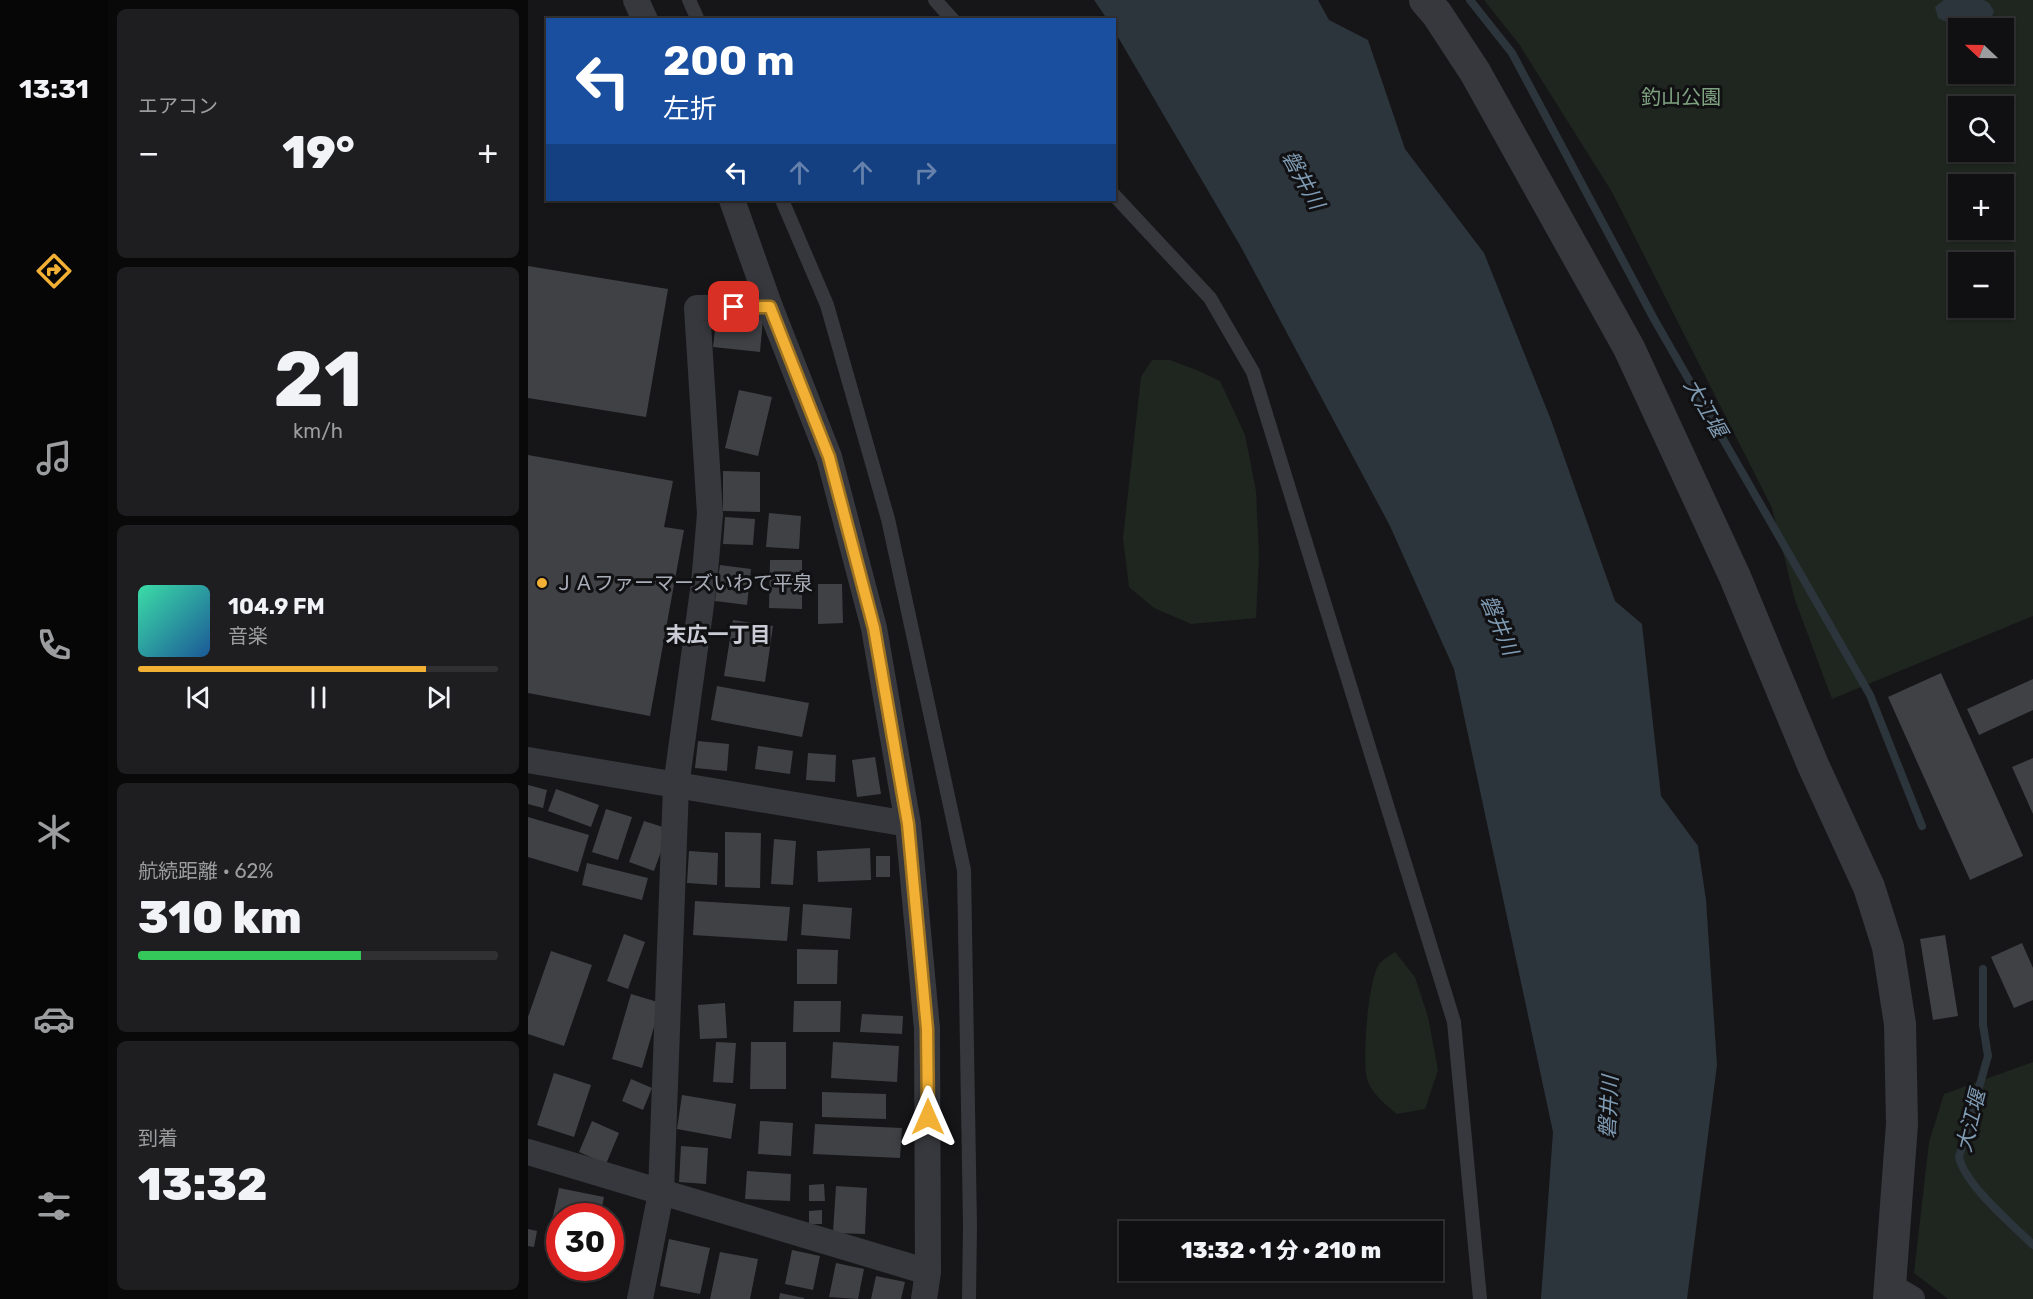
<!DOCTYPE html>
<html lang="ja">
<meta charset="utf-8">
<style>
:root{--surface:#101012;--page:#1e1e20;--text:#f1f3f6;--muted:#9c9d9f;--line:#303032;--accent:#f2b134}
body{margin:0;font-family:Rubik,"Noto Sans JP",sans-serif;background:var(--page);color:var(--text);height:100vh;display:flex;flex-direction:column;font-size:22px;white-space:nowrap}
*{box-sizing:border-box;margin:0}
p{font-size:20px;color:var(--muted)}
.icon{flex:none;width:33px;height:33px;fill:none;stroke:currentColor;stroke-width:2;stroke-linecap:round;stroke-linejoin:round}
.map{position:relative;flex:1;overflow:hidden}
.details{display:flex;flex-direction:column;gap:9px;padding:9px;background:#09090a;width:420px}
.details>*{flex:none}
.hud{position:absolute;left:18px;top:18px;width:570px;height:183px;border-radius:0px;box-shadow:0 2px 4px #0004,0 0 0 2px var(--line);background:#1a4fa0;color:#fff;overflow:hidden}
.needle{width:39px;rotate:292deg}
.buttons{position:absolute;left:1420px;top:18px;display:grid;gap:12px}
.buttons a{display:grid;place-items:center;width:66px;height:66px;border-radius:0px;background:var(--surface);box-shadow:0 2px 4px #0004,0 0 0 2px var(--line);font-size:30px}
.speed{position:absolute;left:18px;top:1203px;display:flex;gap:12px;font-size:30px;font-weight:700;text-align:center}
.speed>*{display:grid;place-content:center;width:78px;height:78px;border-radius:50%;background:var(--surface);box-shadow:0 2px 4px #0004,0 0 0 2px var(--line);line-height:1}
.speed .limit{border:9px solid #d22;background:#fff;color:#111}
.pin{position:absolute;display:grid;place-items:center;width:51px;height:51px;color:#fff;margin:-26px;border-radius:12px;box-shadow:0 3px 9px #0006}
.me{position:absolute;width:66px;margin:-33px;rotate:0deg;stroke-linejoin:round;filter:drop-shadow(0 0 4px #0008)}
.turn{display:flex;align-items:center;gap:21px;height:126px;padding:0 18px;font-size:27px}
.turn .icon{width:78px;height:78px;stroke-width:2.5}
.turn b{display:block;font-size:42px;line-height:51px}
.lanes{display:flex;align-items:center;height:57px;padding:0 18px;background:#0003;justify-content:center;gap:30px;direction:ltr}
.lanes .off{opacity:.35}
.big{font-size:45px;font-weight:800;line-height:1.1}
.details .card{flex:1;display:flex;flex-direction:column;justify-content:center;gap:9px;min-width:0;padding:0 21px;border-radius:9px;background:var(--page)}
.details .dial{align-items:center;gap:0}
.dial b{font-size:78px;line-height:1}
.song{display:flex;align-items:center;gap:18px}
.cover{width:72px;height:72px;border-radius:9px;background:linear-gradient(135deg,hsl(160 70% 55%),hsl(210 70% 35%))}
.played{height:6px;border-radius:3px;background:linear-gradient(90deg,var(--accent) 80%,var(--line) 80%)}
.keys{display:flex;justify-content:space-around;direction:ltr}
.heat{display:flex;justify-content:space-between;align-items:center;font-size:33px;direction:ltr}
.charge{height:9px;border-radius:4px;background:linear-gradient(90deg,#34c759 62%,var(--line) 0)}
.trip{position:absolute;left:591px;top:1221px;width:324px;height:60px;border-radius:0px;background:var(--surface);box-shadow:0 2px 4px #0004,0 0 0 2px var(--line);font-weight:800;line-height:60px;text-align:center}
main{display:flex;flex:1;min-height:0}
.tab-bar{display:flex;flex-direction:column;width:108px;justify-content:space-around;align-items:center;background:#060607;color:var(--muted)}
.tab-bar .icon{width:42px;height:42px}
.tab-bar .current{color:var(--accent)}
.tab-bar b{font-size:27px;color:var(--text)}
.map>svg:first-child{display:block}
.green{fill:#1e261f;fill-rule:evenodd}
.water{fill:#2c353c}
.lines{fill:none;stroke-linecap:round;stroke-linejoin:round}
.stream{stroke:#2c353c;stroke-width:8}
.building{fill:#404145}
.service{stroke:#37383d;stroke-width:14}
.minor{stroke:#37383d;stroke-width:26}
.tertiary{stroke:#37383d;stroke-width:32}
.route-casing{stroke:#9d7322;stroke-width:15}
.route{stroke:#f2b134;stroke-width:10}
.poi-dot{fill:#f2b134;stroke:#111113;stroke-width:2}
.labels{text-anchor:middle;stroke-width:6;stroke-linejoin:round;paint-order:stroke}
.park-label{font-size:20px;fill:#7fa381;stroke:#111113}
.poi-label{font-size:20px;fill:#a8adb8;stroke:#111113;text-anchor:start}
.water-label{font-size:21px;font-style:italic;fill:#7f9bb3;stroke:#111113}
.neighbourhood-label{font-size:21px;font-weight:bold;fill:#c9ccd4;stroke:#111113}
</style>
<main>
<nav class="tab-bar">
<b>13:31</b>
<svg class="icon current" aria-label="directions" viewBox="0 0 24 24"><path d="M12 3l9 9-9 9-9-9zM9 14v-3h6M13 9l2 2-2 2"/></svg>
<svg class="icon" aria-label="music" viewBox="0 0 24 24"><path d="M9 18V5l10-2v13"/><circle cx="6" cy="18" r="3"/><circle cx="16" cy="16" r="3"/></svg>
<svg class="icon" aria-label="phone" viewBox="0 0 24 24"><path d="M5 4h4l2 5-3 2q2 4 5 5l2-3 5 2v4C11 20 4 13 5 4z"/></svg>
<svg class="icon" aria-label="climate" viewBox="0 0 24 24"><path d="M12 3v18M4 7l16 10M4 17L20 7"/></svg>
<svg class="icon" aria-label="car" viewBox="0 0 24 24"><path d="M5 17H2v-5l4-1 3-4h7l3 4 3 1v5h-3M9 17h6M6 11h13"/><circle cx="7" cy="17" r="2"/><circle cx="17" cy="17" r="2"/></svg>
<svg class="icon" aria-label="filters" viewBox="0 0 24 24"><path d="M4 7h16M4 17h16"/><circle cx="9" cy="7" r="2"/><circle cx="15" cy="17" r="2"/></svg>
</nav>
<section class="details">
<div class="card"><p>エアコン</p>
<div class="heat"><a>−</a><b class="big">19°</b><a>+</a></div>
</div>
<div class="card dial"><b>21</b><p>km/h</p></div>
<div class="card">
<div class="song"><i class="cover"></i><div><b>104.9 FM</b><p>音楽</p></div></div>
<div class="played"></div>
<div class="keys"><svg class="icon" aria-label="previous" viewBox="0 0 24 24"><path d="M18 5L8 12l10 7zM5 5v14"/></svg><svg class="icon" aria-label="pause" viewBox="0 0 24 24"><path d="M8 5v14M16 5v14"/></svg><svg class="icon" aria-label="next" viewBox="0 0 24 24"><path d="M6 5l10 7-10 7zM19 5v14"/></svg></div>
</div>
<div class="card"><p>航続距離 · 62%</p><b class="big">310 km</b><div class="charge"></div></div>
<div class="card"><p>到着</p><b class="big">13:32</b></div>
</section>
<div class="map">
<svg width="1505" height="1299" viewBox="0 0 1505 1299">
<rect width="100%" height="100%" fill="#161618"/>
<g class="green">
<path d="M 956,0 L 1505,0 L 1505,616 L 1304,699 L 1267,600 L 1244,508 L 1084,192 L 991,44 ZM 1431,28 L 1476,28 L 1476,74 L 1431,74 ZM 1431,106 L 1476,106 L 1476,152 L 1431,152 ZM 1431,184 L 1476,184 L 1476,230 L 1431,230 ZM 1431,262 L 1476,262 L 1476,308 L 1431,308 Z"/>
<polygon points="624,360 642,360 671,371 692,381 717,435 728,491 731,555 728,618 663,624 626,608 601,587 595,538 613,377"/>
<path d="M 867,952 L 887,977 L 900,1017 L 910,1070 L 897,1109 L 869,1114 C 858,1105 843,1093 839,1079 C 834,1060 840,977 852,963 C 856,959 862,955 867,952 Z"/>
<polygon points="1505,1062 1505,1299 1420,1299 1386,1273 1401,1142 1416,1094"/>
</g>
<g class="water">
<polygon points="566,0 790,0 801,20 840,40 877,149 956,253 1023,420 1087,601 1114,624 1133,796 1170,846 1178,900 1189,1065 1159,1299 1013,1299 1025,1132 926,669 862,526 713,247 587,32 586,20 579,19"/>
<path d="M 1416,0 L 1456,0 L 1461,3 L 1466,11 L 1461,25 C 1442,33 1427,26 1410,18 L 1407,7 Z"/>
</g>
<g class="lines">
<g class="stream">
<polyline points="942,0 984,53 1126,319 1342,695 1394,826"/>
<path d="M 1455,969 L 1455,1025 L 1460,1056 L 1431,1157 C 1437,1185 1484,1224 1505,1245"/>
</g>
</g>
<g class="building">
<polygon points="0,266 140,289 118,417 0,398"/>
<polygon points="189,314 235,319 232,352 185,347"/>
<polygon points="211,390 244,397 230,456 197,448"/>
<polygon points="0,455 145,481 136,527 156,530 122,716 0,693"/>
<polygon points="195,471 232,472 232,512 195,511"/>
<polygon points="241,513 273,516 271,549 238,547"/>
<polygon points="197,517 227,519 225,545 195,544"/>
<polygon points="242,560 274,560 274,609 241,608"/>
<polygon points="192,565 223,569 219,605 187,601"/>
<polygon points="290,584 314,584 315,623 290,624"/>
<polygon points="205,620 245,626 237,682 196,676"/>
<polygon points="1413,673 1495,856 1442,880 1360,697"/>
<polygon points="1505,679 1505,710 1451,735 1439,709"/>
<polygon points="189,686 281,703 274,737 183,720"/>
<polygon points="170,741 201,744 199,771 167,768"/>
<polygon points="230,746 265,751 262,774 227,769"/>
<polygon points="280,753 308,755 307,782 278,780"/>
<polygon points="347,757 353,794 329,797 324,760"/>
<polygon points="1505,758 1505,814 1484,767"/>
<polygon points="0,785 19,790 15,808 0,804"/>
<polygon points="28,789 71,805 63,827 20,811"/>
<polygon points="78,809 104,817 90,860 64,852"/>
<polygon points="0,817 61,835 50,872 0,857"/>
<polygon points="116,821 141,829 126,871 101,862"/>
<polygon points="197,832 233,833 232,888 197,887"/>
<polygon points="246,839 268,841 265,885 243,884"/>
<polygon points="342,848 343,880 290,882 289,851"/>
<polygon points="161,851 190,853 189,885 159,883"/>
<rect x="348" y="856" width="14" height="21"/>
<polygon points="59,863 120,878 114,900 54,885"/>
<polygon points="167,901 262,907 259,941 165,935"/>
<polygon points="275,904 324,908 322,939 273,935"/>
<polygon points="96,934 117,942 100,989 79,981"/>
<polygon points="1417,935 1430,1016 1405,1020 1392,939"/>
<polygon points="1494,943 1505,968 1505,1000 1486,1008 1463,957"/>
<polygon points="269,949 310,950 309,984 269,984"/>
<polygon points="23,951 64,965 36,1046 0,1034 0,1017"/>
<polygon points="103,994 133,1003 114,1068 84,1059"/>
<polygon points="266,1001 313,1001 312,1032 265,1032"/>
<polygon points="197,1003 199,1038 172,1039 170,1005"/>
<polygon points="334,1014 375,1016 374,1034 332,1032"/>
<polygon points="188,1042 208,1043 205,1083 185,1082"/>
<polygon points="223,1042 258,1042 258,1089 222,1089"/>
<polygon points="305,1042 371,1046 369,1082 303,1078"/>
<polygon points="26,1073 63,1085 46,1137 9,1125"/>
<polygon points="103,1079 124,1088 115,1110 94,1101"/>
<polygon points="294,1092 358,1094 358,1119 294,1117"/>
<polygon points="154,1095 208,1104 203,1139 149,1129"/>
<polygon points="64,1121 91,1133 78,1164 51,1152"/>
<polygon points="232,1121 265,1123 263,1156 230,1154"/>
<polygon points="287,1124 374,1128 372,1158 285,1154"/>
<polygon points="153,1146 180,1148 178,1184 151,1182"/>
<polygon points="219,1171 263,1174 262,1201 217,1199"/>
<polygon points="296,1184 297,1201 281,1201 281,1185"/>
<polygon points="308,1186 339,1188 337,1234 305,1233"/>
<polygon points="31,1188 76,1197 72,1216 32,1216 32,1227 23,1225"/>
<polygon points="294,1210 294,1224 281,1224 281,1211"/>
<polygon points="0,1229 9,1231 6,1247 0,1246"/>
<polygon points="141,1239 182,1248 172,1294 132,1286"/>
<polygon points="264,1250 292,1256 285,1290 257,1284"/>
<polygon points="192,1252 230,1259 222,1299 182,1299"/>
<polygon points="308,1263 336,1269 330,1299 301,1297"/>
<polygon points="348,1276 377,1282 373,1299 343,1299"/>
<polygon points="252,1293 276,1298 276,1299 251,1299"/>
</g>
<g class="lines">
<g class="service">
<polyline points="161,0 170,20"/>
<polyline points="407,0 425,20"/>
<polyline points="586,195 682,298 725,372 926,1022 952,1299"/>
<polyline points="254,200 299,305 360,519 436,870 442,1225 441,1299"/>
</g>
<g class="minor">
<polyline points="108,0 117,20"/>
<polyline points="204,200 242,307 301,457 346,628 380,824 399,1029 400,1272 396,1299"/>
<polyline points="0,760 380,824"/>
<polyline points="0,1152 400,1272"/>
<polyline points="1362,1286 1384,1299"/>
<polyline points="112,1299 133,1193 148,786 176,583 182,514 169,308 242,307"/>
</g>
<polyline class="tertiary" points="897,0 909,14 947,72 1101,348 1207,577 1285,765 1341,887 1360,947 1372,1024 1374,1124 1361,1299"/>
</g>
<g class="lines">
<defs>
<polyline id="route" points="206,307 242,307 301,457 346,628 380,824 399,1029 400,1117"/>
</defs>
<use href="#route" class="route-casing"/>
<use href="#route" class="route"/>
</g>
<circle class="poi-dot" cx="14" cy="583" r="6"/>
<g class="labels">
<g class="park-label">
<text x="1153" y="104">釣山公園</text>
</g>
<g class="poi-label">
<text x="26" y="590">ＪＡファーマーズいわて平泉</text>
</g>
<g class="water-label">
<text transform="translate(775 180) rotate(61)" y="7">磐井川</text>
<text transform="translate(1177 408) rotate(60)" y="7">大江堰</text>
<text transform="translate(971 625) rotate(67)" y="7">磐井川</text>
<text transform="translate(1081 1107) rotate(-87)" y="7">磐井川</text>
<text transform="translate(1443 1121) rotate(-76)" y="7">大江堰</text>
</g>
<g class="neighbourhood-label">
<text x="190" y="642">末広一丁目</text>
</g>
</g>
</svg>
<div class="buttons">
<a><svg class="needle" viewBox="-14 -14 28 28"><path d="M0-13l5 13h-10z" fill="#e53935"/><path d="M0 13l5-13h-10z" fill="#9c9d9f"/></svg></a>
<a><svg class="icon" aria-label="search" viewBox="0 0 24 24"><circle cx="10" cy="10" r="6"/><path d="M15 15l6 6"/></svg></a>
<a>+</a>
<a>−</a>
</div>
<div class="speed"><div class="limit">30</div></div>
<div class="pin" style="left:206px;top:307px;background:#d93025"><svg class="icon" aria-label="arrive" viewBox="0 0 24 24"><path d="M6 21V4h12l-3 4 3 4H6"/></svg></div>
<svg class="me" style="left:400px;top:1117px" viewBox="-20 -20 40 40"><path d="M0-17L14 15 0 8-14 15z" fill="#f2b134" stroke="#fff" stroke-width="4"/></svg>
<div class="trip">13:32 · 1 分 · 210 m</div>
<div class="hud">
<div class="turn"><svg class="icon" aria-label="left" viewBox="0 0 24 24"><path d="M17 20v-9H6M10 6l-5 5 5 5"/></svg><div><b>200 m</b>左折</div></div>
<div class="lanes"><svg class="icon" aria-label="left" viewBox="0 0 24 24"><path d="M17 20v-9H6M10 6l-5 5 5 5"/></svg><svg class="icon off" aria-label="ahead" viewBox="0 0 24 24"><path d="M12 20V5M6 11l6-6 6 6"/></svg><svg class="icon off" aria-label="ahead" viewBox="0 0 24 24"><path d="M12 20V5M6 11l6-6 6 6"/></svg><svg class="icon off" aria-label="right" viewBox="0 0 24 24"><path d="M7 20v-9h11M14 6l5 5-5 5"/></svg></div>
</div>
</div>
</main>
